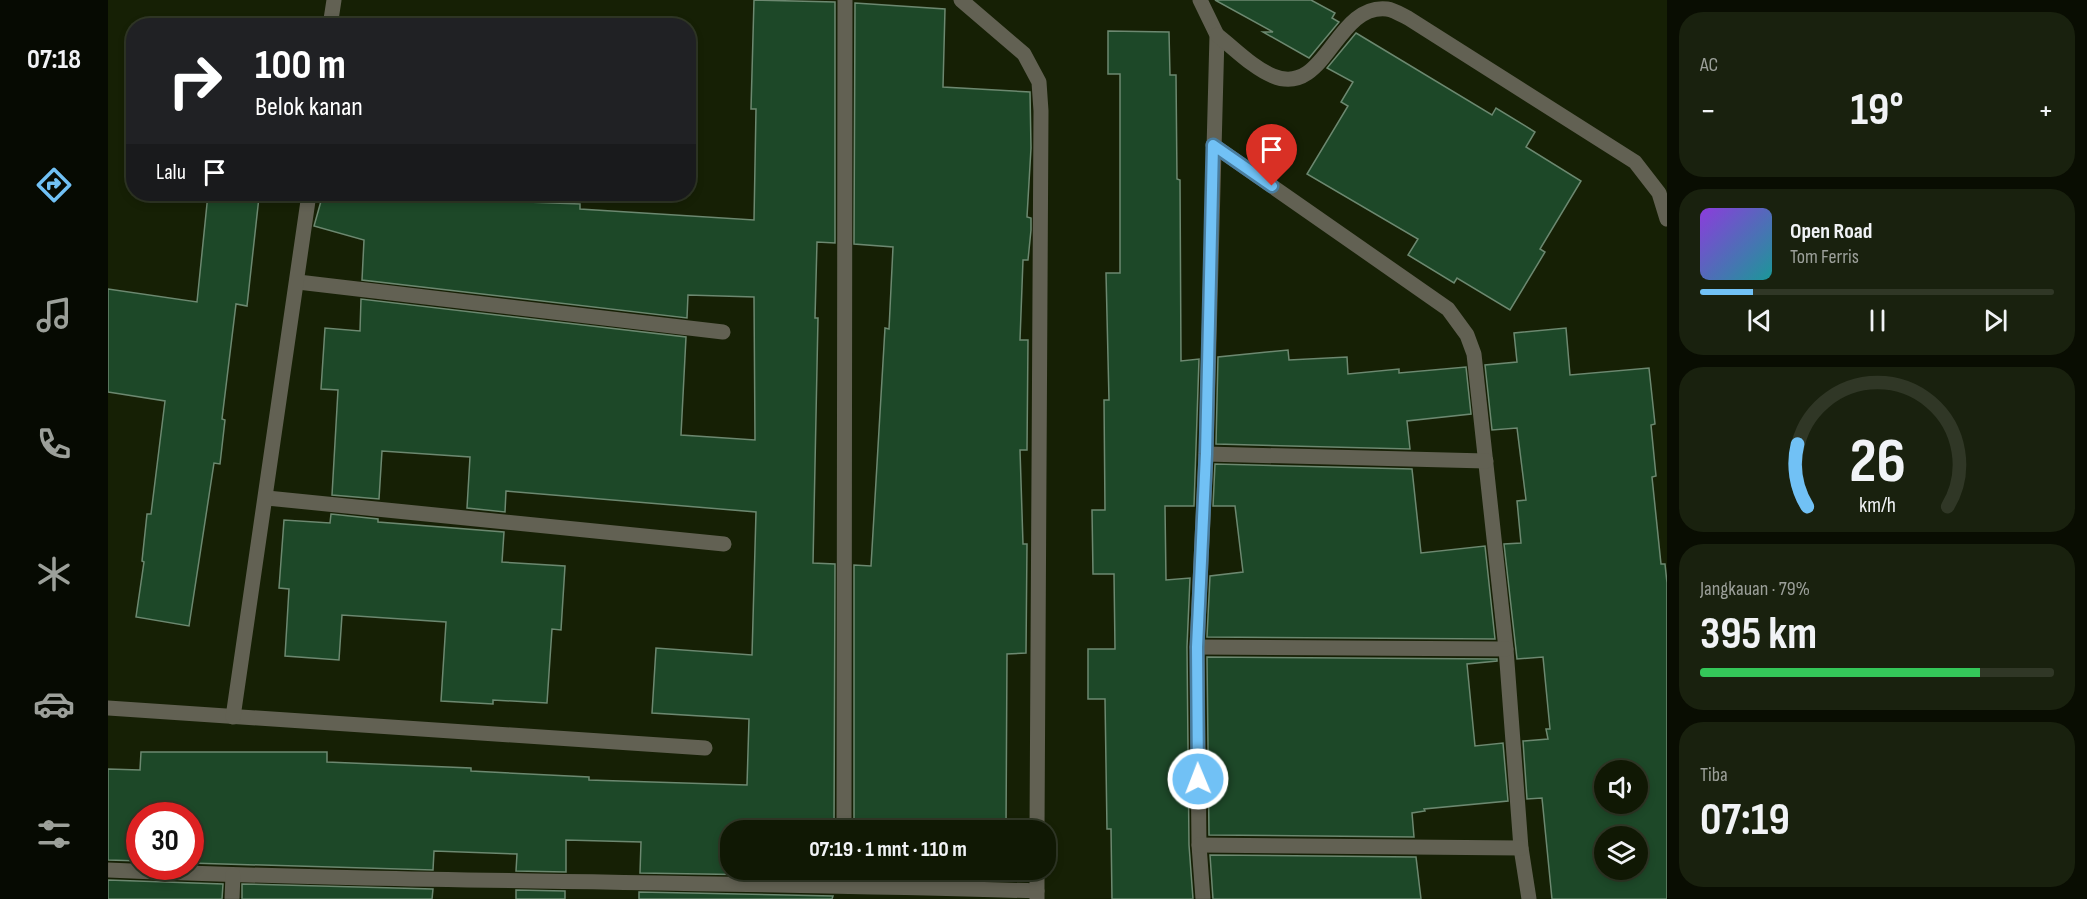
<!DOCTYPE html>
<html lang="id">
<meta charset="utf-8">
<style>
:root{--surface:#101804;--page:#19210e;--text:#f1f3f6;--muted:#9ca09a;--line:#303726;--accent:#71c1f5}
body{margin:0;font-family:"Sofia Sans Condensed",sans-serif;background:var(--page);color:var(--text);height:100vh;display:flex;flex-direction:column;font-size:22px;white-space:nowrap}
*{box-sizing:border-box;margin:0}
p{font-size:20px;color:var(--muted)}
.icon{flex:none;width:33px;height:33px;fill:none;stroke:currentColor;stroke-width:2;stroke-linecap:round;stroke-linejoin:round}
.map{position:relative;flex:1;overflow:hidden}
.side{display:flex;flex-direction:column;gap:12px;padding:12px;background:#090d02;width:420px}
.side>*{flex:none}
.guide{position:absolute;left:18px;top:18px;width:570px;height:183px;border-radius:24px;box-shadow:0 3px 9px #0003,0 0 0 2px var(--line);background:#202124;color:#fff;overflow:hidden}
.fabs{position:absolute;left:1486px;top:760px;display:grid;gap:12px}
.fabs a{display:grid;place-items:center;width:54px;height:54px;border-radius:50%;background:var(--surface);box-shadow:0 3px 9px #0003,0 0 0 2px var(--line);font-size:30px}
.speed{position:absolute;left:18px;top:802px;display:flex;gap:12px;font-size:30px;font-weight:700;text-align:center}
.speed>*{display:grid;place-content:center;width:78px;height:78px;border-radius:50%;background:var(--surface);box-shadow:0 3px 9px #0003,0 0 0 2px var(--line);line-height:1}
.speed .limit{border:9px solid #d22;background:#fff;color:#111}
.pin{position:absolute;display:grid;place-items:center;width:51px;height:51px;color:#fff;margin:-62px -26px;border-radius:50% 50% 50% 0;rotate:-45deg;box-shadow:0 0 6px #0007}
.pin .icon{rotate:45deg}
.me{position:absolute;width:66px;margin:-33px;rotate:359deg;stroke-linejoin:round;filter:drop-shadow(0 0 4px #0008)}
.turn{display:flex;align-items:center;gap:21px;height:126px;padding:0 30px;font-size:27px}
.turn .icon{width:78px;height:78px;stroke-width:2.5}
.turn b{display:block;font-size:42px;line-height:51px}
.then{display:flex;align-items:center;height:57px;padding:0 30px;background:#0003;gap:12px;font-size:22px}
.big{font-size:45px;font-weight:700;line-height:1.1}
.side .widget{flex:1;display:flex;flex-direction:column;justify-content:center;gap:9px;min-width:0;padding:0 21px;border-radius:24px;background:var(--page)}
.side .dial{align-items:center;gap:0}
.dial svg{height:156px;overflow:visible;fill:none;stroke:var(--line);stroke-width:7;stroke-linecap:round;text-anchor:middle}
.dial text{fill:var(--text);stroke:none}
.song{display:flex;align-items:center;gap:18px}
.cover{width:72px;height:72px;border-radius:9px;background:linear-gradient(135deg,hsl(270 70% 55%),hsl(180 70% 35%))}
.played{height:6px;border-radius:3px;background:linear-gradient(90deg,var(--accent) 15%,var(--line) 15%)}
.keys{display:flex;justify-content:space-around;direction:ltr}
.heat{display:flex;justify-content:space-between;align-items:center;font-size:33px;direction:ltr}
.charge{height:9px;border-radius:4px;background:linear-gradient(90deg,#34c759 79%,var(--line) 0)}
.trip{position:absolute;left:612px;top:820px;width:336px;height:60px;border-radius:24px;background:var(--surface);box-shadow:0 3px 9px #0003,0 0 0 2px var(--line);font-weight:700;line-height:60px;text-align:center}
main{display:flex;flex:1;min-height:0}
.tab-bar{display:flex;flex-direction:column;width:108px;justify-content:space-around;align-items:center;background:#060a02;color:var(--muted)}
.tab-bar .icon{width:42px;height:42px}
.tab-bar .selected{color:var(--accent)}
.tab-bar b{font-size:27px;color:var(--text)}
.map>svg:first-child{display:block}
.building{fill:#1d4828;stroke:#6c8870;stroke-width:1.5;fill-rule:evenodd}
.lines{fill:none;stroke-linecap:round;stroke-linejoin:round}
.minor{stroke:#626153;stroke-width:15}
.route-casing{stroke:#497d9f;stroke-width:15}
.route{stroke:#71c1f5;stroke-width:10}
</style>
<main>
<nav class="tab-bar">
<b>07:18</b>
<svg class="icon selected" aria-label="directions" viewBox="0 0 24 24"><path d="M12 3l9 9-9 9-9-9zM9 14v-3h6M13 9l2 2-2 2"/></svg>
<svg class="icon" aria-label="music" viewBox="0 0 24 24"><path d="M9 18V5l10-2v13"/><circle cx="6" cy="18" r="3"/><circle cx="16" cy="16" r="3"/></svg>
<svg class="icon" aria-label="phone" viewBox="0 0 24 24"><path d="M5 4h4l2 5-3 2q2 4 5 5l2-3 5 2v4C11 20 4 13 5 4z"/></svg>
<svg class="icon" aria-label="climate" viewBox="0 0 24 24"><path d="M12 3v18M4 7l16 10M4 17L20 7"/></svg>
<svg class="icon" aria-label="car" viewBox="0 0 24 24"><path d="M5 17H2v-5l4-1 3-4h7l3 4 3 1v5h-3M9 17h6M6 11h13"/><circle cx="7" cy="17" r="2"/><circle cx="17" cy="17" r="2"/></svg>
<svg class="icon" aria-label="filters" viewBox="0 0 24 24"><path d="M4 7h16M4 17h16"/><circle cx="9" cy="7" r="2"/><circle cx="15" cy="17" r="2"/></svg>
</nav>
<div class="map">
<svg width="1559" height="899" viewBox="0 0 1559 899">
<rect width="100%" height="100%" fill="#162005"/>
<g class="building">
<polygon points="646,0 727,2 727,243 709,242 707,318 710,318 705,563 727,564 726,831 622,831 622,870 725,870 725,876 532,873 533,842 458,840 458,872 408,871 409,854 326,851 325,870 82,863 82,816 32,816 32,861 0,860 0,769 32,770 33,752 219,752 219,762 363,768 363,771 481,777 481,780 639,785 641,719 544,713 548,648 644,655 648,512 398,491 397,512 359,508 362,457 274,451 271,499 224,495 230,390 213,389 217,328 252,331 253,299 578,337 573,435 647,440 646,297 580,295 579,318 254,280 256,240 206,226 215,194 375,195 419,200 419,202 472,204 472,209 646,220 648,109 643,109"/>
<polygon points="1107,0 1203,0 1227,13 1224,18 1231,22 1201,58 1155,32 1165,32"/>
<polygon points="747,3 837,9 835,87 922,92 923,148 919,217 923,218 923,230 920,260 915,260 912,340 920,340 919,450 912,450 915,544 919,544 918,653 899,654 898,831 746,831 746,565 763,566 777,328 781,329 785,247 746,244"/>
<polygon points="1000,31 1061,32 1062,75 1068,75 1069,179 1072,180 1073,361 1091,359 1086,506 1057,506 1058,580 1082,578 1079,647 1081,845 1085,899 1004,899 1003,829 999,829 997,699 980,699 980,649 1007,649 1006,574 985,574 984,510 997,510 996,400 1001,400 998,273 1012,273 1012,74 1000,74"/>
<polygon points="1248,33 1384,115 1388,108 1427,132 1418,147 1473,181 1432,249 1437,252 1402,310 1349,278 1346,283 1300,255 1310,239 1199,174 1240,106 1233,102 1245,82 1219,68"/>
<polygon points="100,194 151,197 139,306 128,304 114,419 117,420 112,464 106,463 81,626 28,617 36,562 34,561 39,514 43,514 57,401 0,392 0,289 89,302"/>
<path d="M 1458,328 L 1462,375 L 1541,368 L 1547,424 L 1543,425 L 1548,476 L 1544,477 L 1553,564 L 1557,564 L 1559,583 L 1559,899 L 1444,899 L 1434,798 L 1419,799 L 1415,741 L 1440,739 L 1438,729 L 1442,729 L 1435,657 L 1409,659 L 1396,544 L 1413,543 L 1409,501 L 1418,500 L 1409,428 L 1384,430 L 1377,365 L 1409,362 L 1406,333 ZM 1497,771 L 1530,771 L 1530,804 L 1497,804 ZM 1497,837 L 1530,837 L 1530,870 L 1497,870 Z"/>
<polygon points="1180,350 1181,360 1239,357 1240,374 1291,369 1291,373 1358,367 1363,414 1299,421 1302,449 1108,444 1110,357"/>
<polygon points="1107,464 1304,469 1313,553 1377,546 1387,639 1099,637 1102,576 1135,572 1127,506 1105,506"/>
<polygon points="223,514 270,519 270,522 396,532 394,562 457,566 453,630 444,629 439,703 385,700 385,704 333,701 338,622 234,615 231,660 177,656 181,589 171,588 176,520 222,523"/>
<polygon points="1099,657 1389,659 1389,661 1359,664 1367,746 1395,743 1400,801 1316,809 1317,811 1304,813 1306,837 1101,835"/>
<polygon points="1102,855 1308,857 1313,899 1105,899"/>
<polygon points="0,880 115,884 114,899 0,899"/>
<polygon points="134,884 325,889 324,899 134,899"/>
<polygon points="408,890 457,891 457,899 408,899"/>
<polygon points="531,892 725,896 724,899 531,899"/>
</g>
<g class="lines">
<g class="minor">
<polyline points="853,0 916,54 931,82 933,111 929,831"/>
<polyline points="1092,0 1109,35 1098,454 1089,647 1091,845 1095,899"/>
<polyline points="222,26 226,0"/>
<path d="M 1109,35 C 1126,48 1145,68 1165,76 C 1218,98 1227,3 1279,9 C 1286,10 1294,15 1300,18 L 1527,162 L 1551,193 L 1559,219"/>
<polyline points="1105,145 1340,309 1359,335 1366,354 1398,649 1413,848 1421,899"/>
<polyline points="190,282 615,332"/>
<polyline points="1098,454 1378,461"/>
<polyline points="159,498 616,544"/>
<polyline points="1089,647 1398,649"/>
<polyline points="0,708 597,748"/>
<polyline points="125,717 201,194"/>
<polyline points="736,831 737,0"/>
<polyline points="1091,845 1413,848"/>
<path d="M 0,870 C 309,883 620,881 929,891"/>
<polyline points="124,899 125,875"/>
<polyline points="929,899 929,870"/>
</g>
</g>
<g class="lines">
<defs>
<polyline id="route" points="1090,779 1089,647 1098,454 1105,145 1164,186"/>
</defs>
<use href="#route" class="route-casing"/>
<use href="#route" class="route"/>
</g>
</svg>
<div class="fabs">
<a><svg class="icon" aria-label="sound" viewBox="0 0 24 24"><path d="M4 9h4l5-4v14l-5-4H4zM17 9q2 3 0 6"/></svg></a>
<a><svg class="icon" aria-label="layers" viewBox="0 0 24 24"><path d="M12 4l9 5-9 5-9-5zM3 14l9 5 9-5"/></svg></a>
</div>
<div class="speed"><div class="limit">30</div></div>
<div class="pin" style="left:1164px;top:186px;background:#d93025"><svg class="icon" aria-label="arrive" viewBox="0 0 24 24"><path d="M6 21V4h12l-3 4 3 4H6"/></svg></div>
<svg class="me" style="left:1090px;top:779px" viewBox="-20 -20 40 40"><circle r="17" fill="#71c1f5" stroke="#fff" stroke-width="3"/><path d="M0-11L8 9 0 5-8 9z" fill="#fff"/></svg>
<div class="trip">07:19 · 1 mnt · 110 m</div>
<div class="guide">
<div class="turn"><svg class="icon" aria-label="right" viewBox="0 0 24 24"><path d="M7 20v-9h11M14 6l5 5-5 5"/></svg><div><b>100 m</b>Belok kanan</div></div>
<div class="then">Lalu<svg class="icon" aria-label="arrive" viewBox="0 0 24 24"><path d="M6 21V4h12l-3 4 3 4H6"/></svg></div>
</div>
</div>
<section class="side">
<div class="widget"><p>AC</p>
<div class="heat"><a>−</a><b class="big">19°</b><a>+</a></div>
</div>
<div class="widget">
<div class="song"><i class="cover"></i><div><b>Open Road</b><p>Tom Ferris</p></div></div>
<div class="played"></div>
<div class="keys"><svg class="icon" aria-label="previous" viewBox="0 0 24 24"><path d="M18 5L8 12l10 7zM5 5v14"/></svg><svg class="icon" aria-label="pause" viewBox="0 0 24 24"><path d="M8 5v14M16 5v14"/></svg><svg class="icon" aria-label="next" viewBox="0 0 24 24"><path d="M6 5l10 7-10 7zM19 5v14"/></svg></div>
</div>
<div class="widget dial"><svg viewBox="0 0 100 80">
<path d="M14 69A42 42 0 1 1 86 69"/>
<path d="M14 69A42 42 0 0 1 9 37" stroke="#71c1f5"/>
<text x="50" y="56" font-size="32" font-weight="700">26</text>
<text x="50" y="72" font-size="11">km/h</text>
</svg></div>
<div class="widget"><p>Jangkauan · 79%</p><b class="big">395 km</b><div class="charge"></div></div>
<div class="widget"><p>Tiba</p><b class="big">07:19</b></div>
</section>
</main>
